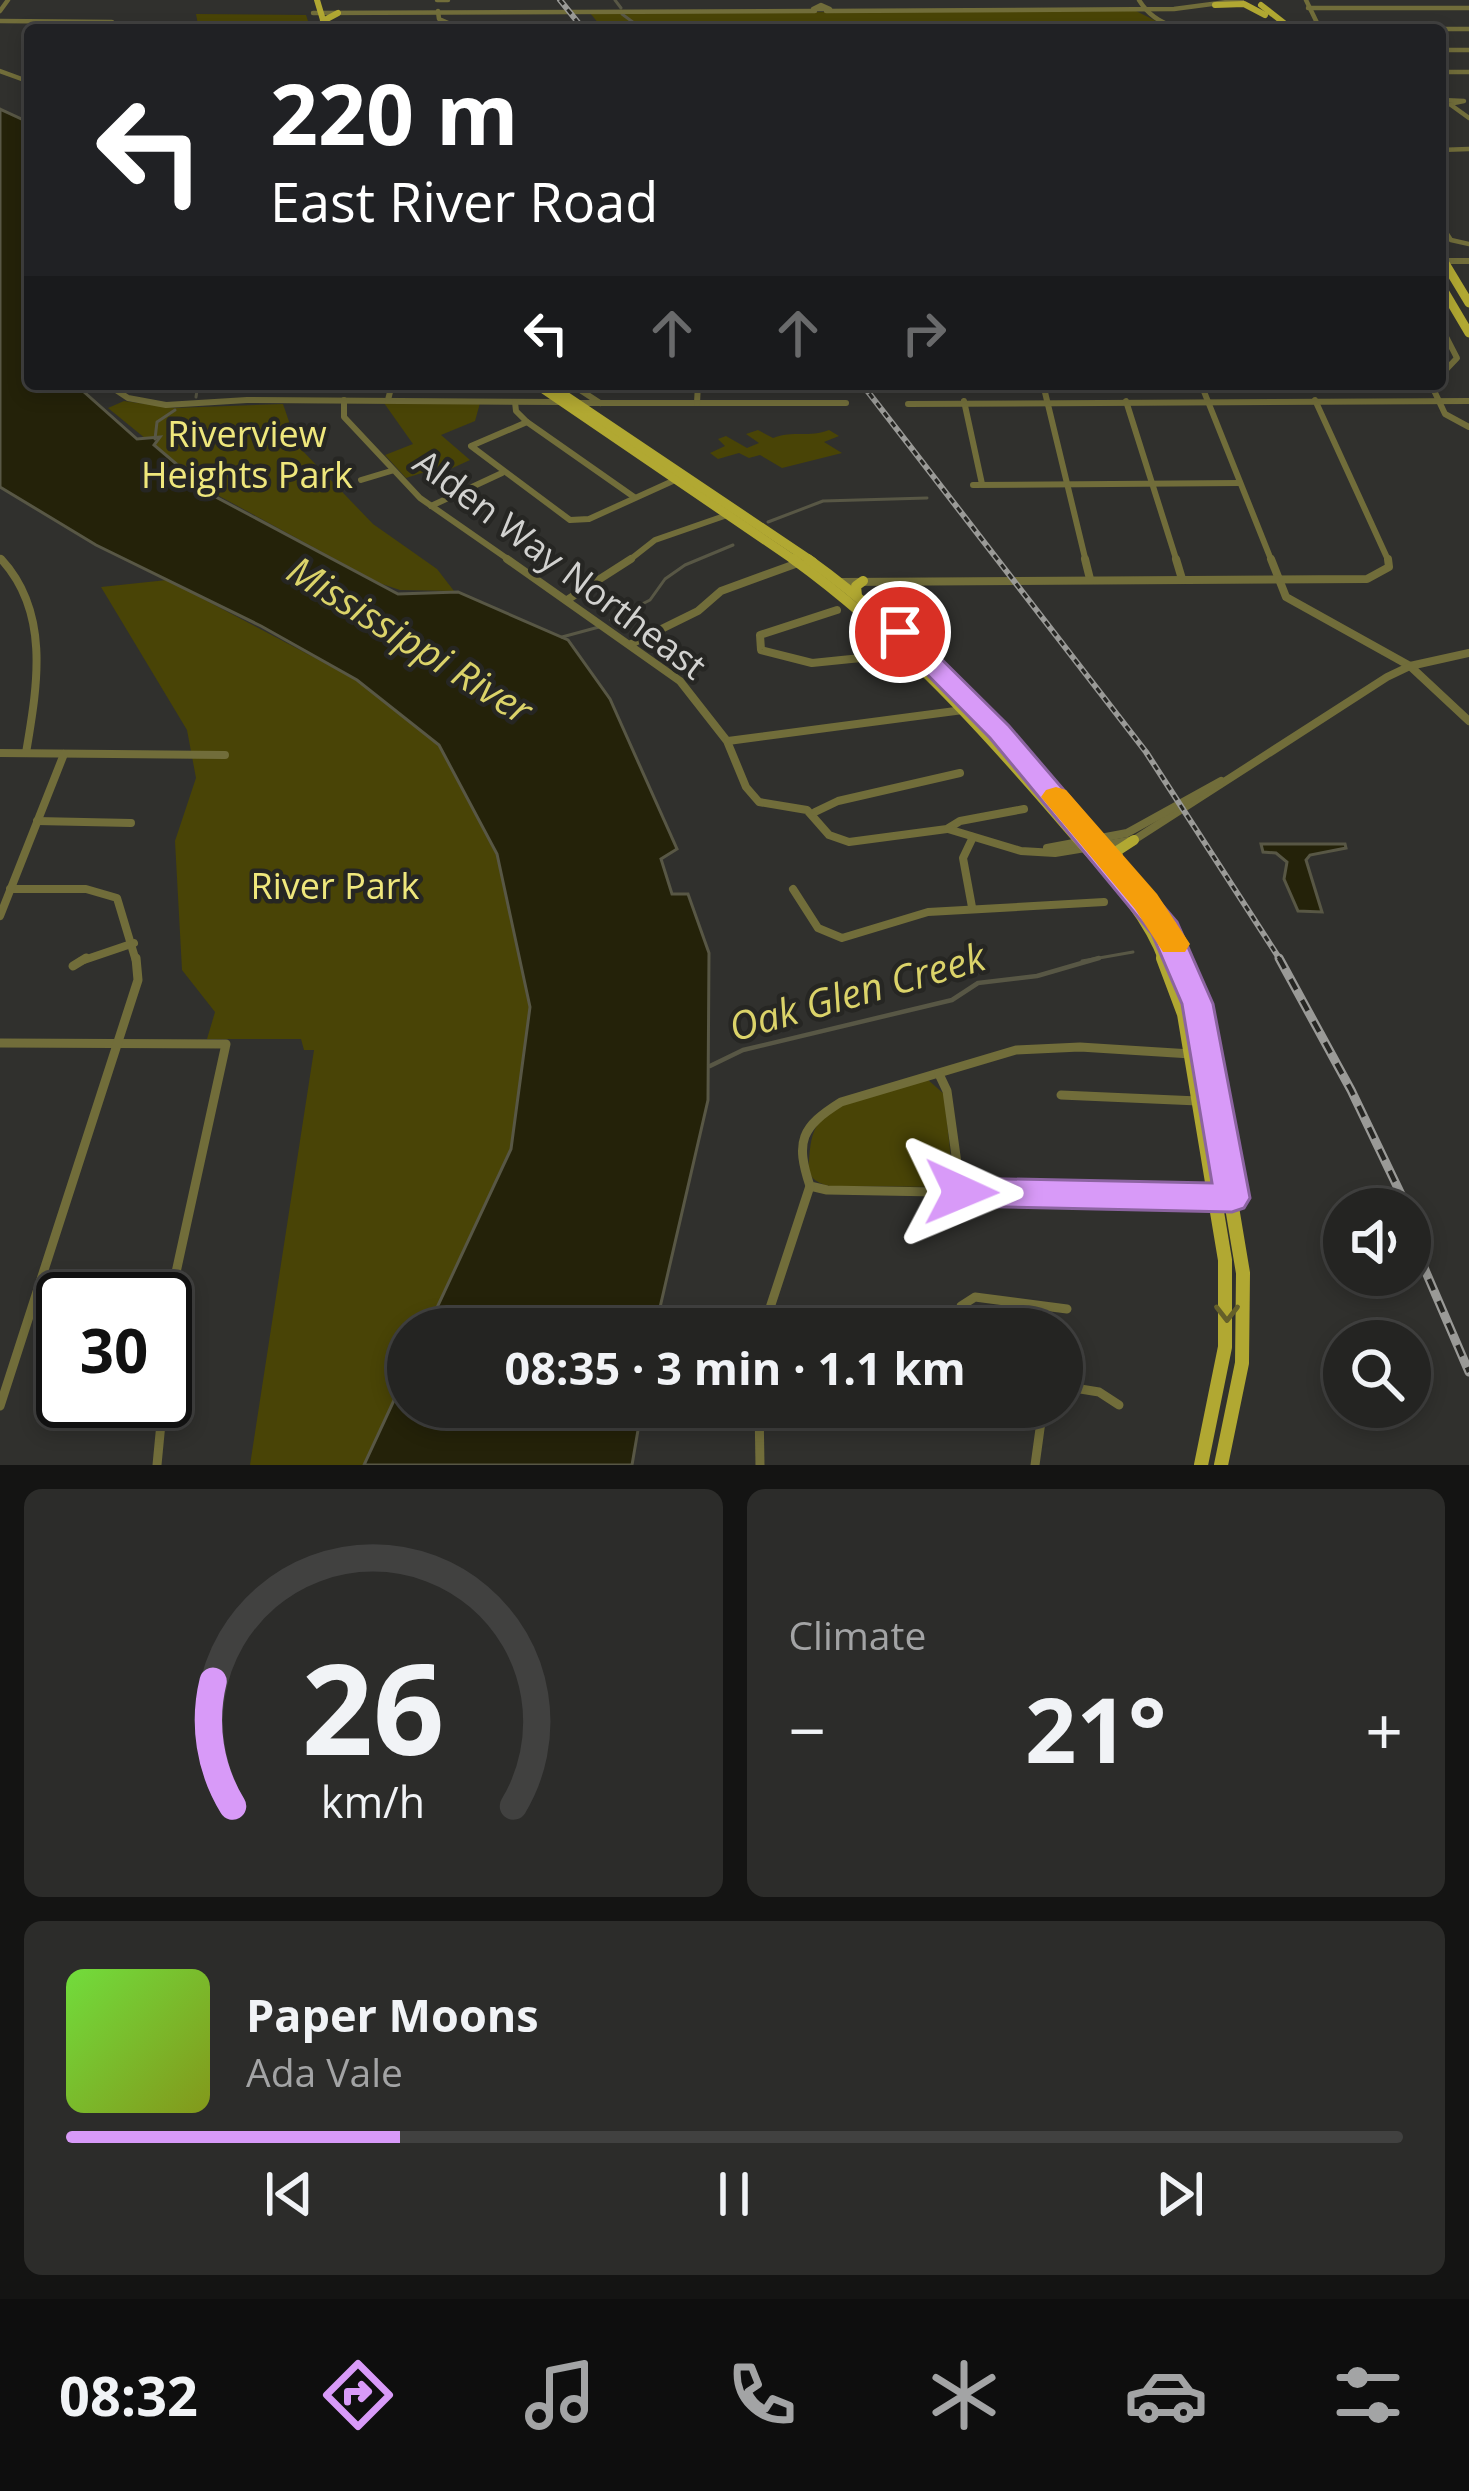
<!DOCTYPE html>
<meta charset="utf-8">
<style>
:root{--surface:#242422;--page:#2c2c2a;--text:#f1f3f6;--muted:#a3a4a5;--line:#414140;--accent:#d89af8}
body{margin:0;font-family:"Open Sans",sans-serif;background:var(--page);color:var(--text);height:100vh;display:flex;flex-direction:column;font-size:45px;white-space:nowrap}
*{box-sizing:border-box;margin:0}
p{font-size:39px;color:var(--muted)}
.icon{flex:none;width:66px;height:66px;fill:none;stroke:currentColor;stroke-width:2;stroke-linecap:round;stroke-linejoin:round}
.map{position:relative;height:1465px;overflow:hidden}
.side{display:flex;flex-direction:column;gap:24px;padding:24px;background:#141413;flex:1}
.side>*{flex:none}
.top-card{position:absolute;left:24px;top:24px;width:1422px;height:366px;border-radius:12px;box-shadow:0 6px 18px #0003,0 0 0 3px var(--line);background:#202124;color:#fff;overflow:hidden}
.tools{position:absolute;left:1323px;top:1188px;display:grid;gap:24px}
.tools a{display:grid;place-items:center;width:108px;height:108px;border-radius:50%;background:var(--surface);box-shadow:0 6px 18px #0003,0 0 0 3px var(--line);font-size:60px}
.speed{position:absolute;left:36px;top:1272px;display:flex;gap:24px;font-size:60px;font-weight:700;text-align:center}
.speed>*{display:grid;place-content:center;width:156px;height:156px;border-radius:50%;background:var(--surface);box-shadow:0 6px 18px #0003,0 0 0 3px var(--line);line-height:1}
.speed .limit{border:6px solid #111;border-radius:18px;background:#fff;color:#111}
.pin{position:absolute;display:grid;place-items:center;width:102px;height:102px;color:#fff;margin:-51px;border:6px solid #fff;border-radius:50%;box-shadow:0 3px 12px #0007}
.me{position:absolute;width:132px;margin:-66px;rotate:91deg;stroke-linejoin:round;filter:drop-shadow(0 0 9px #0008)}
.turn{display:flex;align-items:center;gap:42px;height:252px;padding:0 48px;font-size:54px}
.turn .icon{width:156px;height:156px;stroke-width:2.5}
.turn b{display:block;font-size:84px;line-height:102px}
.lanes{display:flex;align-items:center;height:114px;padding:0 48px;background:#0003;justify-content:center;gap:60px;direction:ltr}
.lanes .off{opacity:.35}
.big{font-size:90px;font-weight:700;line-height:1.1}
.side .widget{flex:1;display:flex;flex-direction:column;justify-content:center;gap:18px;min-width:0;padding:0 42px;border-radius:18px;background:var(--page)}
.side .dial{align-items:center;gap:0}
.dial svg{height:312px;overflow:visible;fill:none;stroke:var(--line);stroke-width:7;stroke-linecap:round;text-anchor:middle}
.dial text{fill:var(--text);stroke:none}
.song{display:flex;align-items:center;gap:36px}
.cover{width:144px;height:144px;border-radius:18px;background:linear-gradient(135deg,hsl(100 70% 55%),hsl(70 70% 35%))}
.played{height:12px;border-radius:6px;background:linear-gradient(90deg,var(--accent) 25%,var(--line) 25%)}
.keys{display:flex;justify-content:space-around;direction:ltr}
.heat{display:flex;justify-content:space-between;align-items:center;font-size:66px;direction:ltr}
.side .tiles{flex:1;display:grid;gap:24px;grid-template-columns:1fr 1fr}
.widget:last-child{grid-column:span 2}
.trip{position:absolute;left:387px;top:1308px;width:696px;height:120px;border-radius:60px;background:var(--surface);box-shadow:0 6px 18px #0003,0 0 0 3px var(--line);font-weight:700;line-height:120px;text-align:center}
.dock{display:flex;height:192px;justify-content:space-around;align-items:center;background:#0e0e0e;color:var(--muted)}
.dock .icon{width:84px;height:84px}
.dock .on{color:var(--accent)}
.dock b{font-size:54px;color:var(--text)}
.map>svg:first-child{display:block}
.green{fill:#494406}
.water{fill:#242209;stroke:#585745;stroke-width:3}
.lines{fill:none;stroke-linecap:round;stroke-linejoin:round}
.stream-far1{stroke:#585745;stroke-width:3}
.stream{stroke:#585745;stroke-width:4.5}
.minor-far3{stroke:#716d3a;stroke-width:4.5}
.minor-far2{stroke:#716d3a;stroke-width:6}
.minor-far1{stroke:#716d3a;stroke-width:8}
.minor{stroke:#716d3a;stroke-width:9}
.major-far3{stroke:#b1a832;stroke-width:6}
.major-far2{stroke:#b1a832;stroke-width:9}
.major-far1{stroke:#b1a832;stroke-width:10}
.major{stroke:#b1a832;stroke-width:14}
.rail-far1-casing{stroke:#9a9a97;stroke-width:6}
.rail-casing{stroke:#9a9a97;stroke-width:9}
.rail-far1{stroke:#262623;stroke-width:3;stroke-dasharray:6;stroke-linecap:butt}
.rail{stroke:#262623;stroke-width:4.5;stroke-dasharray:12;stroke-linecap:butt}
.oneway{stroke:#65602a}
.route{fill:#d89af8;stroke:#8c64a1;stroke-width:3}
.slow{fill:#f59e0b}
.labels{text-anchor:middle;stroke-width:9;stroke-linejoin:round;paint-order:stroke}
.park-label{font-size:36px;fill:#efe77c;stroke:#262623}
.street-label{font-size:36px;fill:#d2d2d0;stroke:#262623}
.water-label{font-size:39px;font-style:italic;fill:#dbd369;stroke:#262623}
</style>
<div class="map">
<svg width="1469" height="1465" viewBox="0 0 1469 1465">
<rect width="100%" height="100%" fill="#30302d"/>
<g class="green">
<polygon points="1136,11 1174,30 604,30 590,13"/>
<polygon points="196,14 306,15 311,30 199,30"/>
<polygon points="124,401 174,408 283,404 297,445 373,524 437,569 454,591 400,590 379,583 210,491 108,408"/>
<polygon points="384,403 480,403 475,421 441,435 470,460 446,471 438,468 406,478 385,455 413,444"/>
<path d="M 758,430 L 773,438 C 792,430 810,438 829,430 L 839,436 L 824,442 L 842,453 L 782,468 L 760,455 L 749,458 L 739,453 L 718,459 L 710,453 L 725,446 L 718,439 L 726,436 L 747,448 L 759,443 L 746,434 Z"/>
<polygon points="167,580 357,680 439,745 497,854 530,1007 511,1149 427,1329 408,1329 408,1371 365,1465 250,1465 314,1050 304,1050 301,1039 207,1039 215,1012 182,970 175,841 196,778 187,730 101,587"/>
<path d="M 927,1079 L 944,1094 L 954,1187 L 830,1186 C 815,1183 806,1176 809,1160 C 810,1148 811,1132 819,1123 C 840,1097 896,1089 927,1079 Z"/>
</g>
<g class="water">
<polygon points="0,109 30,123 30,384 75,384 137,439 160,437 154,445 214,496 398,594 458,592 568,640 610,699 677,849 661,859 672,894 688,894 709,953 708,1100 655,1329 427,1329 511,1149 530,1007 497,854 439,745 357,680 261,626 96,545 0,487"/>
<polygon points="1261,844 1345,844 1346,848 1310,855 1306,860 1322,912 1298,911 1284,879 1287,862 1276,853 1263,852"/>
<polygon points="408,1370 408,1407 642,1407 632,1465 364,1465"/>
</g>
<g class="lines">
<g class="stream-far1">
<polyline points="615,0 621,8"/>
<polyline points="622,14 642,29 731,27"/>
<polyline points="196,397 198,384"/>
<polyline points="155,439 157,422 175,410"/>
<polyline points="768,522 823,501 927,498"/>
<polyline points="611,620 650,600 665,579 685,565 733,545"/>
<polyline points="562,637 599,627"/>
<polyline points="1082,961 1133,952"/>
</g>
<polyline class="stream" points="710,1066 743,1050 952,1000 978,983 1037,976 1099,958"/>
<g class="minor-far3">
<polyline points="437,0 448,0"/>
<path d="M 1139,0 C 1159,33 1194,30 1229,30"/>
<polyline points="1306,0 1320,29"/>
<polygon points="821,5 830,9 813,9"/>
<polyline points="1308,8 1469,8"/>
<polyline points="0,11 8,0"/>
<polyline points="438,11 439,19 464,30"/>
<polyline points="826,11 1174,9 1242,0"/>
<polyline points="313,13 815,11"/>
<polyline points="0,21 112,22"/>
<polyline points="1320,29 1469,29"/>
<polyline points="481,30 535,26"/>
<polyline points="1440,50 1469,50"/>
<polyline points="0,71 30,82"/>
<polyline points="1440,72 1469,72"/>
<polyline points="1442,100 1464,101 1449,104"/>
<polyline points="1451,105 1469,118"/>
<polyline points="1440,150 1469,149"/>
<polyline points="1440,223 1451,240 1469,244"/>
</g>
<g class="minor-far2">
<polyline points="1441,261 1469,261"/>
<polyline points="1440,325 1457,358 1440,376"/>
<polyline points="107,384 128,398 166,405 247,400 563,402"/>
<polyline points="571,384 600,403"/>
<polyline points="1043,384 1086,562"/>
<polyline points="1201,384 1272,562"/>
<polyline points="1431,384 1445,414 1469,427"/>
<polyline points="344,400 344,417 420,498 512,562"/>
<polyline points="388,400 392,384"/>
<polyline points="1315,400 1389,562"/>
<polyline points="964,401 982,484"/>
<polyline points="1126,401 1177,562"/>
<polyline points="515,402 516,411 527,422 634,497"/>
<polyline points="578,403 846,403"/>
<polyline points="697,403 698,384"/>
<polyline points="908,404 1469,401"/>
<polyline points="527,422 471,446 570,520 589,519 675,480"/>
<polyline points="361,480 391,471"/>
<polyline points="973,485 1240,483"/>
<polyline points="431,506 502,473"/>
<polyline points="0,558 4,562"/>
<polyline points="627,562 655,540 730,514"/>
</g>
<g class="minor-far1">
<path d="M 1,559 C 51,613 37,687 26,753"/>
<polyline points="507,559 680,681 727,741 746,787 759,802 807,810 829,835 849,842 947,829 960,821 1024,809"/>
<polyline points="1085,559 1090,579"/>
<polyline points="1176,559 1182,579"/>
<polyline points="1271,559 1286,597 1410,666 1469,721"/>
<polyline points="840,582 1367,579 1389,567 1388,559"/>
<polyline points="567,600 631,559"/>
<polyline points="837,610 760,635 761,650 812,663 910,653"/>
<polyline points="631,644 698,611 721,591 798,563"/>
<polyline points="728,741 963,710"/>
<polyline points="0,753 225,755"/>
<polyline points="815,812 838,801 960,773"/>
<polyline points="37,821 131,823"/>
<polyline points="948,829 1021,851 1055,853 1134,840 1387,677 1410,666 1469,653"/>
<polyline points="1047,848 1127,833 1221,781"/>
<polyline points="10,889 86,889 117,898 136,961"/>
<polyline points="793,889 818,928 842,938 928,912 1104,902"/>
<polyline points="972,907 963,858 973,837"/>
<polyline points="0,916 64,754"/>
<polyline points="81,961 134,943"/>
</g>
<g class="minor">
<polyline points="73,966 86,958"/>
<polyline points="0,1043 226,1044 175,1277 157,1465"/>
<path d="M 1191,1054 L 1080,1047 L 1016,1050 L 841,1102 C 801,1127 795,1141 810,1186 L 827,1190 L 1213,1197"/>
<polyline points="939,1074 947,1091 961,1192"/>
<polyline points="1061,1095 1198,1101"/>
<polyline points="763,1329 810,1186"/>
<polyline points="958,1329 961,1306 975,1297 1067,1309"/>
<polyline points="1062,1386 1099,1392 1119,1405"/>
<polyline points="0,1406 138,980 136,958"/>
<polyline points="759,1407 760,1465"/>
<polyline points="1035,1465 1043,1407"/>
</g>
<g class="major-far3">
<polyline points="317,0 326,30"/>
<polyline points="1215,5 1244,4 1265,15"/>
<polyline points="1261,5 1293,30"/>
<polyline points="323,21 338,13"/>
</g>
<g class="major-far2">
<polyline points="1440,255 1469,303"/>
<polyline points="1440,284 1469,333"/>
<polyline points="536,384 797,562"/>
<polyline points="548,384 813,562"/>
</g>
<g class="major-far1">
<path d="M 793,559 C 898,635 984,730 1068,828 C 1103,869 1145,909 1164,961"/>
<path d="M 808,559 C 949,660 1055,798 1166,929 L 1180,961"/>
<polyline points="857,596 856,586 863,581"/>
<polyline points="1120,868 1117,851 1134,840"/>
</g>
<g class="major">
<polyline points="1163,958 1184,1014 1225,1260 1225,1347 1201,1465"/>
<polyline points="1178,958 1198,1004 1243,1273 1242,1363 1221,1465"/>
</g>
<defs>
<g id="rail-far1">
<polyline points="560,0 584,30"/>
<polyline points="862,384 1146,752 1281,961"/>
</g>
<g id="rail">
<polyline points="1279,958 1351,1090 1408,1209"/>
<polyline points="1410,1235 1469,1372"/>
</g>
</defs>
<use href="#rail-far1" class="rail-far1-casing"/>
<use href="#rail" class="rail-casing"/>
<use href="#rail-far1" class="rail-far1"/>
<use href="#rail" class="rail"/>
</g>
<defs><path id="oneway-chevron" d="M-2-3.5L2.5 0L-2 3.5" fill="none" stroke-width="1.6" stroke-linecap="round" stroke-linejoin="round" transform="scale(3)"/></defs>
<use class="oneway" href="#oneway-chevron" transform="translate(1227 1313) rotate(90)"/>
<polygon class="route" points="900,625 909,627 1009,726 1177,922 1213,1004 1250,1198 1244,1208 1232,1212 961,1206 949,1202 944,1192 949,1182 961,1178 1212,1183 1182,1004 1152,934 990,738 891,638 887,632 891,627"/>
<polygon class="slow" points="1056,787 1066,790 1157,894 1190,944 1185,952 1163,952 1135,909 1046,803 1041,797 1046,790"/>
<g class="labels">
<g class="park-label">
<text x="247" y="447">Riverview<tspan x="247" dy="41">Heights Park</tspan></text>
<text x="335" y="899">River Park</text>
</g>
<g class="street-label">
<text transform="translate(560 564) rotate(37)" y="13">Alden Way Northeast</text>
</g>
<g class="water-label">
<text transform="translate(410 640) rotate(32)" y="14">Mississippi River</text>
<text transform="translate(857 992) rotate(-16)" y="14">Oak Glen Creek</text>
</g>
</g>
</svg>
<div class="tools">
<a><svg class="icon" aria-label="sound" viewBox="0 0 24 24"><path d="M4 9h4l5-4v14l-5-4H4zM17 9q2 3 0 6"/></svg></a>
<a><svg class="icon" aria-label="search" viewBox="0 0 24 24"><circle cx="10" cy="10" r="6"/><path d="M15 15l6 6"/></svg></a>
</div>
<div class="speed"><div class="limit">30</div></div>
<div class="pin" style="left:900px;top:632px;background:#d93025"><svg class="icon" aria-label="arrive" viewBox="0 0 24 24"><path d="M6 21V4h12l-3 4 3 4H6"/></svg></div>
<svg class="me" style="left:961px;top:1192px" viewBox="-20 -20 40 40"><path d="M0-17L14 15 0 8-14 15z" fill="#d89af8" stroke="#fff" stroke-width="4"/></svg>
<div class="trip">08:35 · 3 min · 1.1 km</div>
<div class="top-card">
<div class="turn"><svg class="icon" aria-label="left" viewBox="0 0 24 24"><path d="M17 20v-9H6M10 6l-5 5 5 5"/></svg><div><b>220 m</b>East River Road</div></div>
<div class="lanes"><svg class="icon" aria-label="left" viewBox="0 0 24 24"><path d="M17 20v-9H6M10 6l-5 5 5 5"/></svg><svg class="icon off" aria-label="ahead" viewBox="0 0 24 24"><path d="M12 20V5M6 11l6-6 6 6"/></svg><svg class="icon off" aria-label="ahead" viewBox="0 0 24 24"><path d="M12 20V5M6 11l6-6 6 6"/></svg><svg class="icon off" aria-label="right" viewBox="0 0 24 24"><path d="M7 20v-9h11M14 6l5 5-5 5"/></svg></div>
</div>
</div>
<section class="side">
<div class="tiles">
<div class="widget dial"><svg viewBox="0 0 100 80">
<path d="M14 69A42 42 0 1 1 86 69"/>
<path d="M14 69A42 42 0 0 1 9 37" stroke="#d89af8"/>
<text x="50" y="56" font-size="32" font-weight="700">26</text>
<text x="50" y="72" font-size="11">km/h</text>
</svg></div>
<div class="widget"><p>Climate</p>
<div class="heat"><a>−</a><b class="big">21°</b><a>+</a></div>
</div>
<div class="widget">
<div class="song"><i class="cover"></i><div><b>Paper Moons</b><p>Ada Vale</p></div></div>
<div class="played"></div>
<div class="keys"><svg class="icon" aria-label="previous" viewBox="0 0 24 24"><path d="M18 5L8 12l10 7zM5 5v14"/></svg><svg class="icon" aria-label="pause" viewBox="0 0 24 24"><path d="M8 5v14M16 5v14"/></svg><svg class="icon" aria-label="next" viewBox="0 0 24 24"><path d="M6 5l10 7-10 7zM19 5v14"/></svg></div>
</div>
</div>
</section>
<nav class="dock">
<b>08:32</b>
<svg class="icon on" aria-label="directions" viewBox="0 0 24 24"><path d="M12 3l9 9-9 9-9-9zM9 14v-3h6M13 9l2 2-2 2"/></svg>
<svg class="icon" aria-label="music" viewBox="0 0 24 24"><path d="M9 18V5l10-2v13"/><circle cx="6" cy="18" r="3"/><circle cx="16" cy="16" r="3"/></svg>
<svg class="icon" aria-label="phone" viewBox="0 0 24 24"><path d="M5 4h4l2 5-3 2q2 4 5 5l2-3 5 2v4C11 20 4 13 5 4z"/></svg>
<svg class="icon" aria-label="climate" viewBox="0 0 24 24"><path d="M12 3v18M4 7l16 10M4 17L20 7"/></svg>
<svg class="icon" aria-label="car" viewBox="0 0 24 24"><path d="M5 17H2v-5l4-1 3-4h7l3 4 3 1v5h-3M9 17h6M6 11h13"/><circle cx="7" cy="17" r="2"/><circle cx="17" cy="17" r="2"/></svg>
<svg class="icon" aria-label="filters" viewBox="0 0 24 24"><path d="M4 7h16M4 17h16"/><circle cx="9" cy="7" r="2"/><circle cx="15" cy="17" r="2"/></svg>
</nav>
